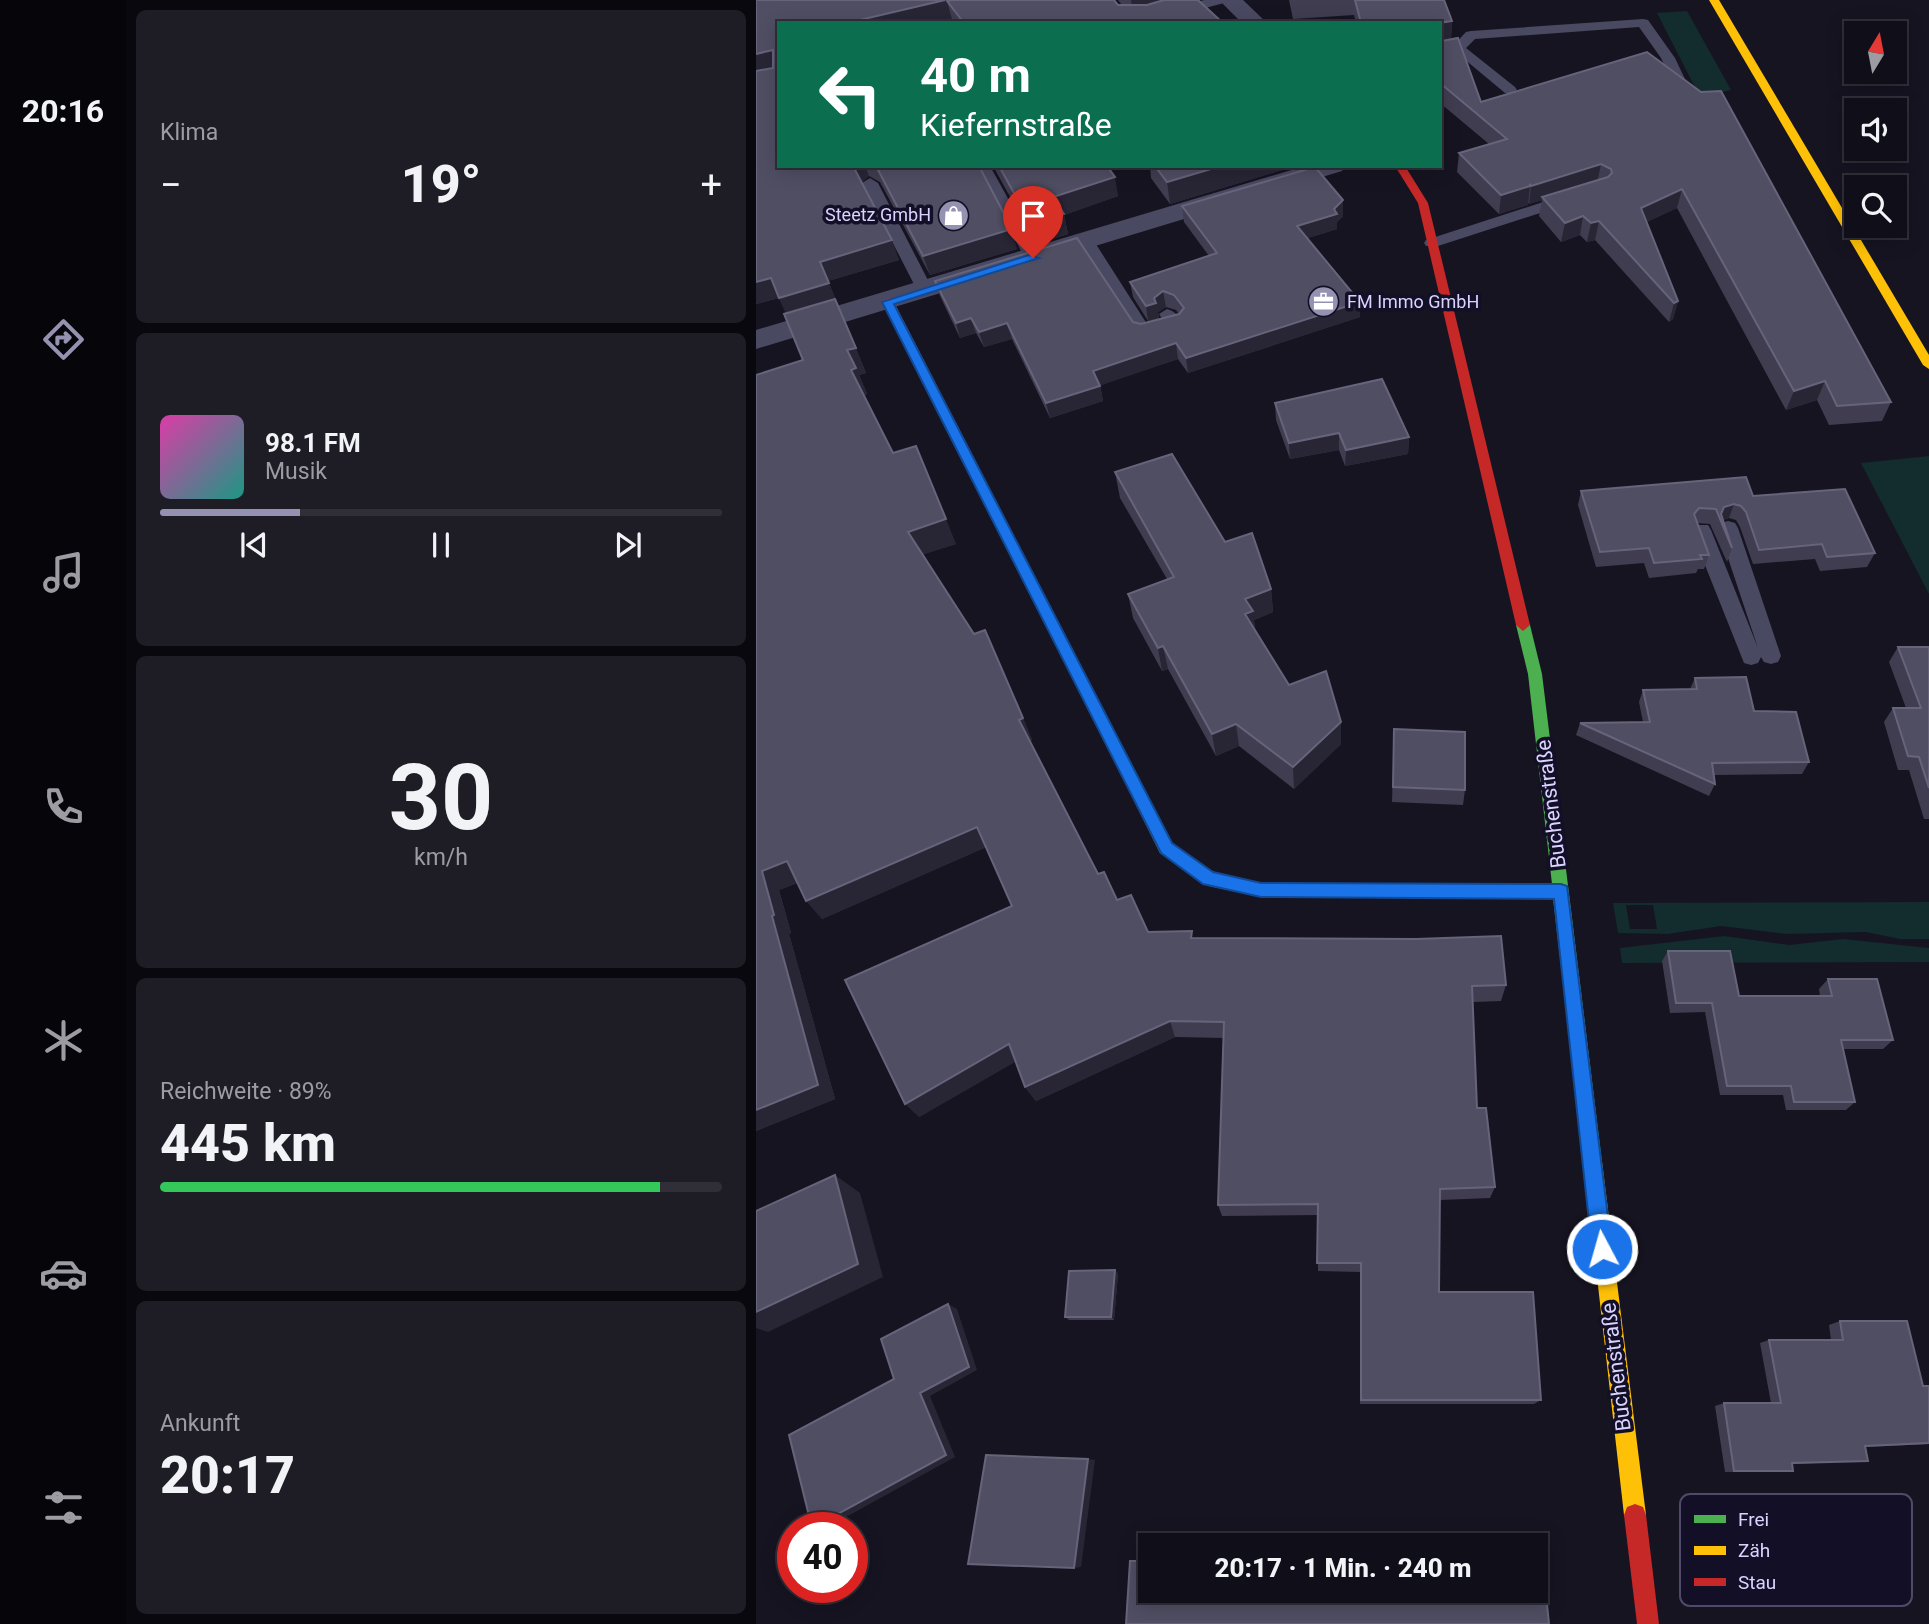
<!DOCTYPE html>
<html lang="de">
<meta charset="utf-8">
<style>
:root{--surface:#100f19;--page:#1e1d26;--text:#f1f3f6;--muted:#9c9ca2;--line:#302f38;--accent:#9591b1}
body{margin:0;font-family:Roboto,sans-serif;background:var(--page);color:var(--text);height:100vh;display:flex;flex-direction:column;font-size:26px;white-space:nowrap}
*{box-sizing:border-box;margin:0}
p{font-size:23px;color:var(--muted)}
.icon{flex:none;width:38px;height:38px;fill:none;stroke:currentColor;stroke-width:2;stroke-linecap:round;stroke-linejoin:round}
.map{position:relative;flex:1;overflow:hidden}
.side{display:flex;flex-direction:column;gap:10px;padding:10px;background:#09080e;width:630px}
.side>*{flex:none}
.guide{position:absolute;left:21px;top:21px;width:665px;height:147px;border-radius:0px;box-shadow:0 4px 18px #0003,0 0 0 2px var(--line);background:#0b6e4f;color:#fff;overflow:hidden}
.needle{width:46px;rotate:10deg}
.controls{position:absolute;left:1088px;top:21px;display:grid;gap:14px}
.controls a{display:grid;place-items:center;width:63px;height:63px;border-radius:0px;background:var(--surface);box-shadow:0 4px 18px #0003,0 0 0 2px var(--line);font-size:35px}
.speed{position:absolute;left:21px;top:1512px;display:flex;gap:14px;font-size:35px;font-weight:700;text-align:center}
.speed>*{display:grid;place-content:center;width:91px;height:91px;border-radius:50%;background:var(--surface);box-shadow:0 4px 18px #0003,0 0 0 2px var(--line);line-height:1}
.speed .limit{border:10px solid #d22;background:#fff;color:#111}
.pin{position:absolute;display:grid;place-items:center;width:60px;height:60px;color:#fff;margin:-72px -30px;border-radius:50% 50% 50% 0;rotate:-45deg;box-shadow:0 0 7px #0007}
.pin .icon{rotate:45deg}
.me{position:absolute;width:77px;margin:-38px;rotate:354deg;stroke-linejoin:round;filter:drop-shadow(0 0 5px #0008)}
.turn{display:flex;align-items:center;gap:24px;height:147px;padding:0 28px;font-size:32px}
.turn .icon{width:91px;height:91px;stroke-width:2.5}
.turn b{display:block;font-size:49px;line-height:60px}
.big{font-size:52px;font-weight:800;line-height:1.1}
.side .widget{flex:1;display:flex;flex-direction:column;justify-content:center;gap:10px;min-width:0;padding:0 24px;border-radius:10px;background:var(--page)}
.side .dial{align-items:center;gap:0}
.dial b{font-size:91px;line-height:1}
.song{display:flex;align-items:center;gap:21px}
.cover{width:84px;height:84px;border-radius:10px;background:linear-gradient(135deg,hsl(320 70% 55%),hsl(170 70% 35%))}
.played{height:7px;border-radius:4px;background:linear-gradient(90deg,var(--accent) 25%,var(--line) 25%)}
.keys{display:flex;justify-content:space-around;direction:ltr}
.heat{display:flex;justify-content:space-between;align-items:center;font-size:38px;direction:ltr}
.charge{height:10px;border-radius:5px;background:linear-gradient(90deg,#34c759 89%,var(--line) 0)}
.trip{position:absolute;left:382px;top:1533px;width:410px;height:70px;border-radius:0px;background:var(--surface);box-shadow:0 4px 18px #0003,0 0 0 2px var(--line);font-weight:800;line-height:70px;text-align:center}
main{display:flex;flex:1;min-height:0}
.menu{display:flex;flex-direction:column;width:126px;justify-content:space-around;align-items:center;background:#06060a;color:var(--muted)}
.menu .icon{width:49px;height:49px}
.menu .on{color:var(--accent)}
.menu b{font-size:32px;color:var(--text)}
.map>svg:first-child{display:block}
.green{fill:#132c2d;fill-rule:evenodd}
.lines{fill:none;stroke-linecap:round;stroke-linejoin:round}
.lane{fill:#4a4962;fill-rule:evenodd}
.street{fill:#4a4962;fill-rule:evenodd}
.fast{fill:#4caf50;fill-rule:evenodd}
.slow{fill:#ffc107;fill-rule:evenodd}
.jam{fill:#c62828;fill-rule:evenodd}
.wall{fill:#403d50}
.shaded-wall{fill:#282635}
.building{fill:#504e63;stroke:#66637b;stroke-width:2}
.route{fill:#1a73e8;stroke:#114b97;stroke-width:2}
.labels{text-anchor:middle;stroke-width:7;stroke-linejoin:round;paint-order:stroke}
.far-poi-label{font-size:18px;fill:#d9d4ff;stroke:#130f26;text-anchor:end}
.street-label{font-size:21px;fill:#d9d4ff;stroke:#130f26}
.key{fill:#130f26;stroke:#4e4a67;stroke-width:2}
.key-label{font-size:19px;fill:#d9d4ff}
</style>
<main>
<nav class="menu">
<b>20:16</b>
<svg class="icon on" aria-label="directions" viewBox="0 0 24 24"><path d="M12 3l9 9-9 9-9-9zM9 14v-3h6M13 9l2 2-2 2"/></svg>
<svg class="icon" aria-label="music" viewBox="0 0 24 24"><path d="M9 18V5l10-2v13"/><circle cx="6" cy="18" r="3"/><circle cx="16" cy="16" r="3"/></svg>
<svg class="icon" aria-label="phone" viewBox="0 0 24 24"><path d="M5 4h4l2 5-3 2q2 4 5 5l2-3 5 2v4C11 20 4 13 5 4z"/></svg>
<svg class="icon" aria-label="climate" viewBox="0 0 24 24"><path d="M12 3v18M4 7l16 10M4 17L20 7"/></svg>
<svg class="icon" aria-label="car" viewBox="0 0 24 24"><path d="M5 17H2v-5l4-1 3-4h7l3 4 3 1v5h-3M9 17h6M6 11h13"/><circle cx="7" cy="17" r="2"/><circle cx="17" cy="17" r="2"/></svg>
<svg class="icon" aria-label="filters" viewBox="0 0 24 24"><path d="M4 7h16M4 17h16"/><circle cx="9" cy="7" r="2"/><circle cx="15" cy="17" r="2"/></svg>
</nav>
<section class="side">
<div class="widget"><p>Klima</p>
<div class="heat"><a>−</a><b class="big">19°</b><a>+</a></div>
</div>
<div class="widget">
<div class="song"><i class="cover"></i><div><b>98.1 FM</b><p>Musik</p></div></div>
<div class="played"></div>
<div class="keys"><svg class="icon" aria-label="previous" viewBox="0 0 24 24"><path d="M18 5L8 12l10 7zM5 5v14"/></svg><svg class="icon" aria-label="pause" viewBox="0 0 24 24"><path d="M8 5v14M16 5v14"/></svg><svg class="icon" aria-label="next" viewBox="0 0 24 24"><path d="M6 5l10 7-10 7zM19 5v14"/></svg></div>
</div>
<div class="widget dial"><b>30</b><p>km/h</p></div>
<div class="widget"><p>Reichweite · 89%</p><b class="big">445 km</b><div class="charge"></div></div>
<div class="widget"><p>Ankunft</p><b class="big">20:17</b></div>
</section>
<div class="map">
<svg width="1173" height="1624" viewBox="0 0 1173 1624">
<rect width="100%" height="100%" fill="#161421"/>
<g class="green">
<polygon points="931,11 975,90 944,97 901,13"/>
<polygon points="1173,456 1173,594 1105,463"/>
<path d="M 1173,902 L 1173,939 L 1144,939 L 1110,932 L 1031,934 L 965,926 L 912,934 L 862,933 L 857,903 ZM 870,905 L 897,905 L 901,929 L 874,929 Z"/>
<polygon points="968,936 1033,945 1087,939 1173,948 1173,962 866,963 864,948"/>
</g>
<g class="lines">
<g class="lane">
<polygon points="448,0 470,0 468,3 393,23 370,23"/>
<polygon points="887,19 892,20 919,58 936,94 934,97 924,97 905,58 883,27 719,39 710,48 759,87 761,90 754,94 749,93 695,48 710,32 715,31"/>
<polygon points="219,166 234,166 285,258 283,262 277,263 269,258"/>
<polygon points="114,178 122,183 177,290 175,294 169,295 161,290 106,183"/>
<polygon points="812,194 818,196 820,199 818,202 682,246 670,246 668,243 670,240"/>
<path d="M 330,236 L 336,238 L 391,324 L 407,320 L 403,314 L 411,309 C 419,311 422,316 427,323 L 424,327 L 387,337 L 381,335 L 322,241 Z"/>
<polygon points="972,521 979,523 982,528 1025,656 1022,662 1015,664 1008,662 1005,657 1002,663 995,665 988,663 935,530 938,525 952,525 955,530 1002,648 962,528 965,523"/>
</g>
<g class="street">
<polygon points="463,0 487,0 511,23 486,23"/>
<polygon points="549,166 590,166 586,171 0,349 0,330"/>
</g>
<polygon class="fast" points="767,619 774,625 786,674 846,1162 844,1169 837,1171 830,1169 828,1162 797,898 563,897 557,895 555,890 557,885 563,883 796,884 772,674 760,625"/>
<g class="slow">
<polygon points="953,0 963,0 1173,355 1173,369 1167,365"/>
<polygon points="332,688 337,690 416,843 457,873 505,883 563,883 569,885 571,890 569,895 505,897 453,886 404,853 325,694"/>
<polygon points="837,1153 844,1155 846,1162 890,1515 887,1523 879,1526 871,1523 868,1515 828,1162 830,1155"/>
</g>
<g class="jam">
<polygon points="639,166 649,166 672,203 774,625 767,631 760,625 662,203"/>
<polygon points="132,298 138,302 339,694 337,698 332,700 325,694 126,302"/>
<polygon points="879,1504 887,1507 890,1515 903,1624 881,1624 868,1515 871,1507"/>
</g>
</g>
<g class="wall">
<polygon points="0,0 362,5 366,5 362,0 442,0 467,23 197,23 196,19 180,23 23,23 23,166 223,166 261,249 174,275 124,182 113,176 106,182 143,260 72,281 110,373 103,375 111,394 108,395 137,453 200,544 167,554 267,718 276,740 274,741 342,874 361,900 392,932 750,985 745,1001 717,1002 721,1108 739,1187 734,1198 684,1200 683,1292 785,1400 778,1404 604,1404 604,1272 562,1271 562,1215 466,1216 462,1205 468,1038 419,1037 280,1101 269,1087 260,1061 163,1117 256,906 230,847 66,919 41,883 23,890 35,933 33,934 79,1099 0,1131 0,375 47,360 30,313 23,298 0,304"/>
<polygon points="533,0 688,0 696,21 695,39 725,102 891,52 1135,402 1126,421 1073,425 1061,400 1030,410 921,208 890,222 922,301 917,319 913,322 839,240 831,242 824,235 805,242 783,216 786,200 773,204 772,203 772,205 743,214 701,172 703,153 733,144 684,103 684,23 600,23 598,15 537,19"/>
<polygon points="237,166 351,166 362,196 308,215 312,234 280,244"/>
<polygon points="394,166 539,166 414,204 395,178"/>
<polygon points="587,200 587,216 581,222 581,229 552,238 604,302 604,317 432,373 422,359 344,385 347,401 294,418 256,339 228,347 220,333 204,338 184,296 179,281 385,324 423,314 420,310 410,307 402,312 403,318 392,321 377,297 374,282 453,256 428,222 426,206"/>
<polygon points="519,403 653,437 652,454 589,466 583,450 534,459 520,420"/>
<polygon points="359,472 469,542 515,589 517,612 498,620 499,631 533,685 585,722 585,744 538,789 483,746 460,756 412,669 406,671 377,618 372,594 411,579 364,498"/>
<polygon points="825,491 997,496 1119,553 1111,567 1064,571 1059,559 997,564 984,527 980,520 973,518 967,520 976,548 971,562 954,524 941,523 953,555 948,569 942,569 940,573 893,578 888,563 840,567 822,505"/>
<polygon points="1142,647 1173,647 1173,819 1168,819 1153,770 1142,770 1128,722 1137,708 1150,708 1133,662"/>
<polygon points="939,678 998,711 1053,762 1046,774 958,775 959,784 953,796 820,735 824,723 887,722 883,702 887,690 934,689"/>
<polygon points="638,729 709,790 707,805 636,802"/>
<polygon points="912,951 983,996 1064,996 1063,989 1072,979 1137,1040 1127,1049 1087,1049 1099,1102 1090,1110 1030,1110 1027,1095 964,1095 949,1012 914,1013 906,961"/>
<polygon points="359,1270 362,1274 358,1320 313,1320 309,1317"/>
<polygon points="1084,1321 1167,1386 1173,1386 1173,1444 1109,1447 1112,1461 1036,1464 1037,1471 1026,1472 969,1472 959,1406 968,1403 1015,1403 1004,1343 1013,1340 1075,1340 1073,1325"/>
</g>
<g class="shaded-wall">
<polygon points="189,0 224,0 191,1 196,19 180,23 91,23"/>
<polygon points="375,0 424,0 377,16"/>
<polygon points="696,21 695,39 684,41 684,23"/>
<polygon points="17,50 23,65 0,75 0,54"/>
<polygon points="845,164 841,183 786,197 786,200 773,204 775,186"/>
<polygon points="97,166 109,166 113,176 104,184"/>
<polygon points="465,166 539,166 414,204 411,182"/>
<polygon points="359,177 362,196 308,215 312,234 280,244 275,224 297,197"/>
<polygon points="774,186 772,205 743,214 745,195"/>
<polygon points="926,189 921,208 881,227 885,208"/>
<polygon points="587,200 587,216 581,222 581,229 542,241 541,226 578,209"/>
<polygon points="827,216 824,235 805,242 809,223"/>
<polygon points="843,221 839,240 831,242 835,223"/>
<polygon points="256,229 261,249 174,275 167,256"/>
<polygon points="136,240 143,260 72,281 64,262"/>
<polygon points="15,278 73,283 81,303 32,318 23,298 0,304 0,282"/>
<polygon points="407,291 410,307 402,312 403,318 392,321 390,306"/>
<polygon points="922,301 917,319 913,322 918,303"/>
<polygon points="604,302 604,317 432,373 430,358"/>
<polygon points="215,318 220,333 204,338 200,323"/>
<polygon points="251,323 256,339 228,347 223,332"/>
<polygon points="420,343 422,359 340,387 337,371"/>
<polygon points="100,348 110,373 103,375 111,394 106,395 95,370 91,350"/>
<polygon points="1069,381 1061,400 1030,410 1038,391"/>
<polygon points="344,386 347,401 294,418 290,403"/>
<polygon points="583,433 583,450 534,459 533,443"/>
<polygon points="653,437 652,454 589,466 590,450"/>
<polygon points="978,504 973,518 965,521 964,518 968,507"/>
<polygon points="190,519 200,544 163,556 152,532"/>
<polygon points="515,589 517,612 498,620 500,635 489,614 489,599"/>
<polygon points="407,646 412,669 406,671 402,648"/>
<polygon points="267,718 276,740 272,742 263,720"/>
<polygon points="585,722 585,744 538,789 537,767"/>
<polygon points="480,724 483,746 460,756 456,734"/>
<polygon points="221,827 231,847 66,919 50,901"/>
<polygon points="31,861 47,881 23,890 35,933 33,934 79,1099 0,1131 0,1110 16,916 6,871"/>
<polygon points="414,1021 419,1037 280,1101 269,1087"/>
<polygon points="253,1044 264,1059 163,1117 149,1104"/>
<polygon points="79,1175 104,1193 127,1277 12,1332 0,1328 0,1312"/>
<polygon points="359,1270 362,1274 358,1320 355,1317"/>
<polygon points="192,1304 201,1309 221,1370 174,1396 199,1457 70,1528 58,1528 164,1393"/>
<polygon points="332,1459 339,1460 325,1567 318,1568"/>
</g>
<g class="building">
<polygon points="0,0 189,0 91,23 23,23 23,166 97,166 136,240 64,262 73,283 23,298 15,278 0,282 0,71 17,68 17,50 0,54"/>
<polygon points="196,0 358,0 362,5 391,5 408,0 442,0 467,23 208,23 191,1"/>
<polygon points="599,0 688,0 696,21 683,23 605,23"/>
<polygon points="702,38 725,102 891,52 945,92 965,91 1135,402 1081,406 1069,381 1038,391 926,189 885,208 922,301 918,303 843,221 835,223 827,216 809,223 786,197 852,177 856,173 855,169 845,164 775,186 774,184 774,186 745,195 703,153 751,139 684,83 684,40 686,41"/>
<polygon points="120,166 223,166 256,229 167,256"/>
<polygon points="243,166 351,166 359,177 297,197 308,214 275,224"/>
<polygon points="399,166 465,166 411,182"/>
<polygon points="559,167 587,200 578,209 581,214 541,226 604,302 430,358 420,343 337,371 344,386 290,403 251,323 223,332 215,318 200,323 179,281 321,238 377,322 385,324 423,314 428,308 418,295 407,291 398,298 400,303 390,306 374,282 461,253 426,206"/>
<polygon points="79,299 100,348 91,350 100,368 95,370 137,453 160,446 190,519 152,532 218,634 229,630 267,718 263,720 342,874 348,872 361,900 375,895 392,932 436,931 435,938 660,939 745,936 750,985 716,986 721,1108 730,1108 739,1187 684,1189 683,1292 777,1292 785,1400 605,1400 605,1263 561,1263 562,1204 462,1205 468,1022 414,1021 269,1087 253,1044 149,1104 89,980 256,906 221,827 50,901 31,861 6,871 18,915 16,916 62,1085 0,1110 0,375 47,360 28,314"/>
<polygon points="626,379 653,437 590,450 583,433 533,443 519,403"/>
<polygon points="416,454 469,542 496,533 515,589 489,599 497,611 489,614 533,685 570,671 585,722 537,767 480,724 456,734 407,646 402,648 372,594 418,577 359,472"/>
<polygon points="990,477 997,496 1089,489 1119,553 1071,557 1066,544 1003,550 990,512 985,506 978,504 968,507 965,514 976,548 960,509 943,508 938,514 953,555 944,555 946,559 898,563 893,548 844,552 825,491"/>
<polygon points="1142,647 1173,647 1173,788 1163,757 1152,756 1137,708 1165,708"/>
<polygon points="990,677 998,711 1040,712 1053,762 956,763 959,784 824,723 894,722 887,690 941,689 939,678"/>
<polygon points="638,729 709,732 709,790 637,787"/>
<polygon points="912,951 974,951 983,996 1076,996 1072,979 1121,979 1137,1040 1085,1040 1099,1102 1038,1102 1035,1086 971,1086 956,1003 920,1003"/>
<polygon points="79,1175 102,1264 0,1312 0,1211"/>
<polygon points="359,1270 355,1317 309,1317 313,1271"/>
<polygon points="192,1304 213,1367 164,1393 190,1455 56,1528 33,1435 138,1379 125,1339"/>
<polygon points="1084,1321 1151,1321 1167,1386 1173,1386 1173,1443 1109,1446 1112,1461 1036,1463 1037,1471 978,1471 968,1403 1025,1403 1013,1340 1087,1340"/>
<polygon points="230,1455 332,1459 318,1568 212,1564"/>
<polygon points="784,1533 793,1624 370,1624 374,1561 394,1561 394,1591 779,1591 779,1545 487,1545 487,1536 589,1538"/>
</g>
<polygon class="route" points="273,255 283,258 138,304 416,843 457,872 505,883 805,884 811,886 856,1249 853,1256 846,1258 839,1256 836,1249 798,899 505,897 447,884 405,853 126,302"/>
<defs>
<symbol id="shop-disc" viewBox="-11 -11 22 22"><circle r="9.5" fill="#9591b1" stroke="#130f26"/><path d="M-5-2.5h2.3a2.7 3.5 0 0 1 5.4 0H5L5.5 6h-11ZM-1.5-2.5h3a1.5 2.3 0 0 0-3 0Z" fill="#fff"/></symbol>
<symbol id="office-disc" viewBox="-11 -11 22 22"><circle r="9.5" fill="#9591b1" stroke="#130f26"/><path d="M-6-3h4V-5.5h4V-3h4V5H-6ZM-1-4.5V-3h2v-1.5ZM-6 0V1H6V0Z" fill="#fff"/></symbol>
</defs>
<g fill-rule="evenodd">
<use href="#shop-disc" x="180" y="198" width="35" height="35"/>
<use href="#office-disc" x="550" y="284" width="35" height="35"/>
</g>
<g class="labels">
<g class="far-poi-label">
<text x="175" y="221">Steetz GmbH</text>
<text x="591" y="308" text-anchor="start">FM Immo GmbH</text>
</g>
<g class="street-label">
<text transform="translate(795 804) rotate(-97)" y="7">Buchenstraße</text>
<text transform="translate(860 1367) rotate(-97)" y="7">Buchenstraße</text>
</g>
</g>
<rect x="924" y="1494" width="232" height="112" rx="10" class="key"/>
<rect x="938" y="1515" width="32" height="8" fill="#4caf50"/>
<rect x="938" y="1546" width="32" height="9" fill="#ffc107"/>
<rect x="938" y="1578" width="32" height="8" fill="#c62828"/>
<g class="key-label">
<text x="982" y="1526">Frei</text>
<text x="982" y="1557">Zäh</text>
<text x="982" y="1589">Stau</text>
</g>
</svg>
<div class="controls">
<a><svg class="needle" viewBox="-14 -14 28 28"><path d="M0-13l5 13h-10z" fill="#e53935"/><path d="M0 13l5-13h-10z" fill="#9c9ca2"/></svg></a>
<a><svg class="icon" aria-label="sound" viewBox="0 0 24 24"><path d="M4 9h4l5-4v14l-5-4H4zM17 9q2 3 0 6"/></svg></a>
<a><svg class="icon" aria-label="search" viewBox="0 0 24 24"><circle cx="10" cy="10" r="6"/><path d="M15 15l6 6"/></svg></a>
</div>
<div class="speed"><div class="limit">40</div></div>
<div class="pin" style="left:277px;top:258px;background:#d93025"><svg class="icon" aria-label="arrive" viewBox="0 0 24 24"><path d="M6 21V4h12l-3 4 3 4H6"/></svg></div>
<svg class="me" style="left:846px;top:1249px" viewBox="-20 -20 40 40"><circle r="17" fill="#1a73e8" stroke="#fff" stroke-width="3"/><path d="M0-11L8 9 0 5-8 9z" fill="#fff"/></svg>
<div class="trip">20:17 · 1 Min. · 240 m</div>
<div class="guide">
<div class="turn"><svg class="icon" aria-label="left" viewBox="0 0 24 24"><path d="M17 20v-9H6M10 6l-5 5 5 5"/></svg><div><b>40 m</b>Kiefernstraße</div></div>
</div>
</div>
</main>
